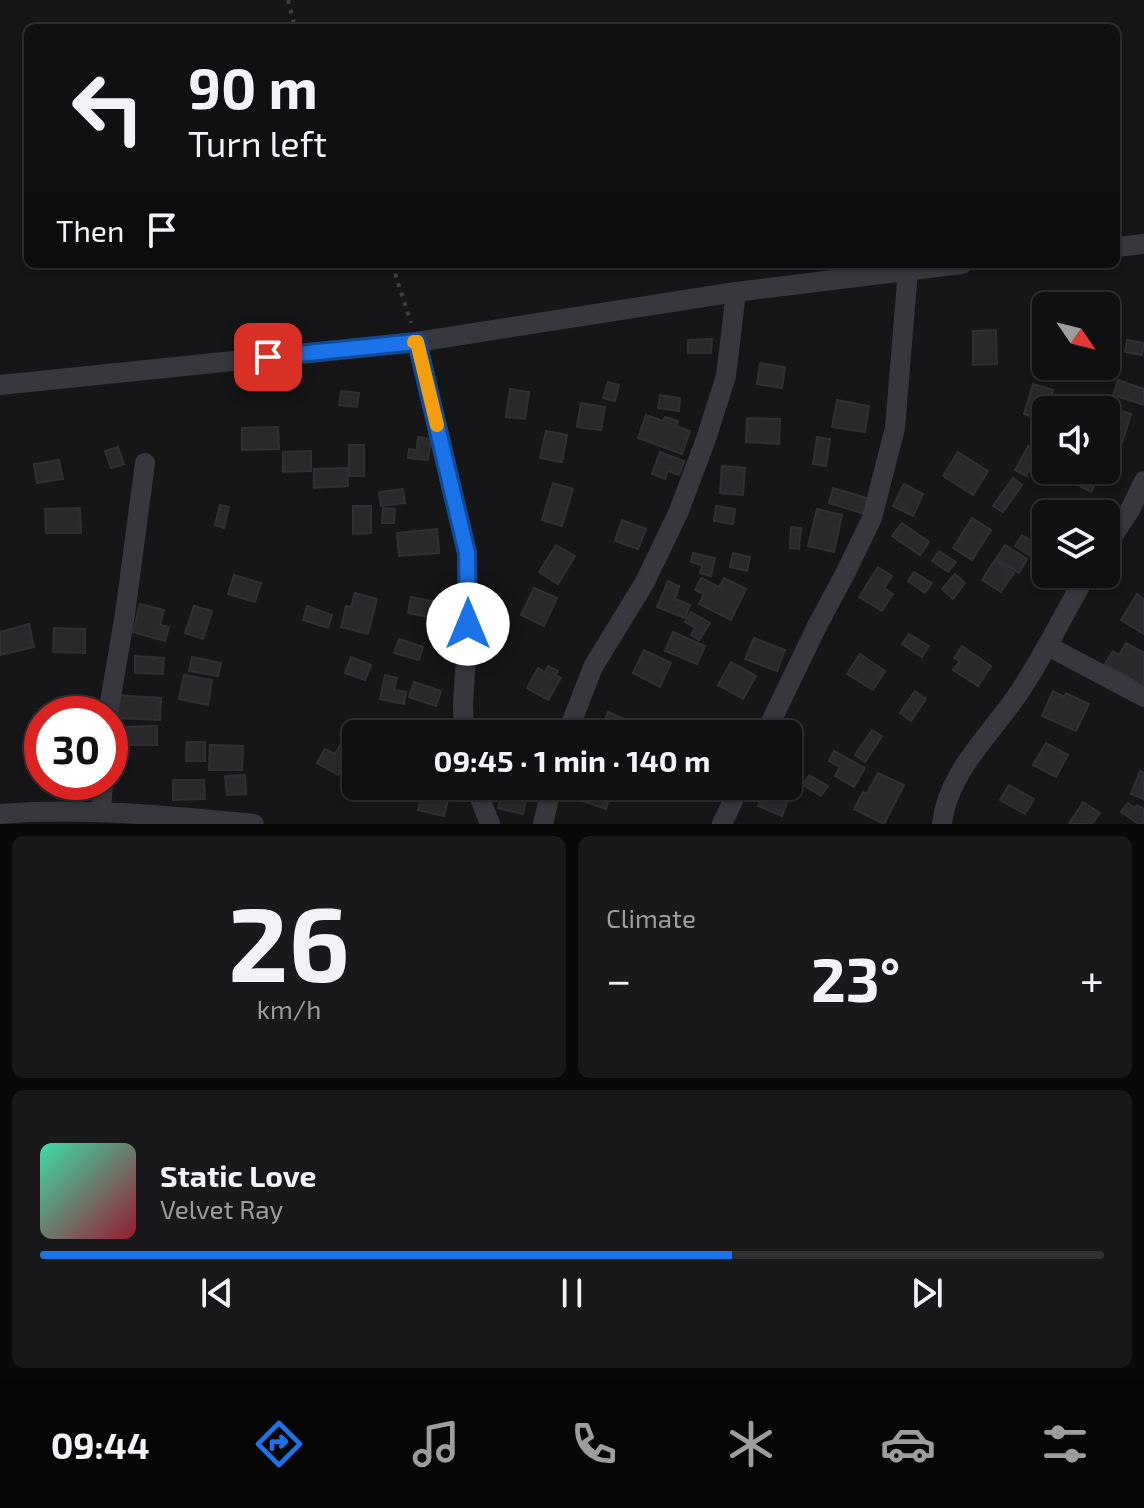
<!DOCTYPE html>
<meta charset="utf-8">
<style>
:root{--surface:#101012;--page:#19191b;--text:#f1f3f6;--muted:#9c9d9f;--line:#303032;--accent:#1a73e8}
body{margin:0;font-family:"Exo 2",sans-serif;background:var(--page);color:var(--text);height:100vh;display:flex;flex-direction:column;font-size:30px;white-space:nowrap}
*{box-sizing:border-box;margin:0}
p{font-size:26px;color:var(--muted)}
.icon{flex:none;width:44px;height:44px;fill:none;stroke:currentColor;stroke-width:2;stroke-linecap:round;stroke-linejoin:round}
.map{position:relative;height:824px;overflow:hidden}
.panel{display:flex;flex-direction:column;gap:12px;padding:12px;background:#09090a;flex:1}
.panel>*{flex:none}
.hud{position:absolute;left:24px;top:24px;width:1096px;height:244px;border-radius:12px;box-shadow:0 2px 6px #0004,0 0 0 2px var(--line);background:#101012;color:var(--text);overflow:hidden}
.needle{width:52px;rotate:125deg}
.fabs{position:absolute;left:1032px;top:292px;display:grid;gap:16px}
.fabs a{display:grid;place-items:center;width:88px;height:88px;border-radius:12px;background:var(--surface);box-shadow:0 2px 6px #0004,0 0 0 2px var(--line);font-size:40px}
.speed{position:absolute;left:24px;top:696px;display:flex;gap:16px;font-size:40px;font-weight:700;text-align:center}
.speed>*{display:grid;place-content:center;width:104px;height:104px;border-radius:50%;background:var(--surface);box-shadow:0 2px 6px #0004,0 0 0 2px var(--line);line-height:1}
.speed .limit{border:12px solid #d22;background:#fff;color:#111}
.pin{position:absolute;display:grid;place-items:center;width:68px;height:68px;color:#fff;margin:-34px;border-radius:16px;box-shadow:0 4px 12px #0006}
.me{position:absolute;width:88px;margin:-44px;rotate:0deg;stroke-linejoin:round;filter:drop-shadow(0 0 6px #0008)}
.turn{display:flex;align-items:center;gap:28px;height:168px;padding:0 32px;font-size:36px}
.turn .icon{width:104px;height:104px;stroke-width:2.5}
.turn b{display:block;font-size:56px;line-height:68px}
.then{display:flex;align-items:center;height:76px;padding:0 32px;background:#0003;gap:16px;font-size:30px}
.big{font-size:60px;font-weight:700;line-height:1.1}
.panel .tile{flex:1;display:flex;flex-direction:column;justify-content:center;gap:12px;min-width:0;padding:0 28px;border-radius:12px;background:var(--page)}
.panel .dial{align-items:center;gap:0}
.dial b{font-size:104px;line-height:1}
.song{display:flex;align-items:center;gap:24px}
.cover{width:96px;height:96px;border-radius:12px;background:linear-gradient(135deg,hsl(160 70% 55%),hsl(350 70% 35%))}
.played{height:8px;border-radius:4px;background:linear-gradient(90deg,var(--accent) 65%,var(--line) 65%)}
.keys{display:flex;justify-content:space-around;direction:ltr}
.heat{display:flex;justify-content:space-between;align-items:center;font-size:44px;direction:ltr}
.panel .tiles{flex:1;display:grid;gap:12px;grid-template-columns:1fr 1fr}
.tile:last-child{grid-column:span 2}
.trip{position:absolute;left:342px;top:720px;width:460px;height:80px;border-radius:12px;background:var(--surface);box-shadow:0 2px 6px #0004,0 0 0 2px var(--line);font-weight:700;line-height:80px;text-align:center}
.tab-bar{display:flex;height:128px;justify-content:space-around;align-items:center;background:#060607;color:var(--muted)}
.tab-bar .icon{width:56px;height:56px}
.tab-bar .active{color:var(--accent)}
.tab-bar b{font-size:36px;color:var(--text)}
.map>svg:first-child{display:block}
.building{fill:#29292c;stroke:#303034;stroke-width:2}
.lines{fill:none;stroke-linecap:round;stroke-linejoin:round}
.path{stroke:#3d3f44;stroke-width:4;stroke-dasharray:4 6;stroke-linecap:butt}
.street{stroke:#37383d;stroke-width:20}
.route-casing{stroke:#114b97;stroke-width:20}
.route{stroke:#1a73e8;stroke-width:14}
.slow{stroke:#f59e0b;stroke-width:14}
</style>
<div class="map">
<svg width="1144" height="824" viewBox="0 0 1144 824">
<rect width="100%" height="100%" fill="#161618"/>
<g class="building">
<polygon points="996,330 997,364 973,365 973,331"/>
<polygon points="712,339 711,353 688,353 688,340"/>
<polygon points="1127,340 1144,343 1142,355 1125,352"/>
<polygon points="1036,343 1046,345 1046,366 1032,362"/>
<polygon points="760,363 785,367 782,388 757,384"/>
<polygon points="1118,380 1144,389 1144,405 1113,395"/>
<polygon points="608,382 619,385 615,401 603,398"/>
<polygon points="1033,384 1053,390 1046,410 1045,420 1024,414"/>
<polygon points="510,389 529,392 525,419 506,417"/>
<polygon points="341,391 359,393 357,407 339,405"/>
<polygon points="660,395 680,398 679,411 658,408"/>
<polygon points="837,400 869,406 865,432 832,427"/>
<polygon points="581,403 605,407 601,430 577,427"/>
<polygon points="1097,403 1131,414 1122,443 1106,438 1106,410 1094,410"/>
<polygon points="646,415 663,421 665,417 678,421 676,426 690,431 682,454 638,438"/>
<polygon points="747,418 780,419 779,444 746,442"/>
<polygon points="278,427 279,449 242,450 242,428"/>
<polygon points="546,431 567,435 562,462 540,458"/>
<polygon points="418,437 431,439 428,460 408,458 409,449 417,450"/>
<polygon points="817,437 830,439 826,466 813,464"/>
<rect x="349" y="445" width="15" height="31"/>
<polygon points="1028,446 1039,452 1026,476 1015,470"/>
<polygon points="118,447 124,464 111,468 105,451"/>
<polygon points="311,451 311,471 283,472 283,452"/>
<polygon points="660,452 684,461 679,475 668,471 665,479 652,474"/>
<polygon points="958,452 988,471 973,495 943,476"/>
<polygon points="59,460 63,479 37,483 34,464"/>
<polygon points="722,466 745,468 743,495 720,493"/>
<polygon points="347,468 348,486 314,488 314,469"/>
<polygon points="1062,470 1103,470 1091,492 1059,475"/>
<polygon points="1013,478 1022,485 1003,512 993,506"/>
<polygon points="553,483 573,489 562,526 542,520"/>
<polygon points="904,484 923,494 913,516 893,506"/>
<polygon points="833,488 870,499 865,514 829,503"/>
<polygon points="403,489 405,503 381,506 379,492"/>
<polygon points="220,505 229,507 224,528 215,525"/>
<polygon points="353,506 371,506 371,533 353,534"/>
<polygon points="716,506 735,509 733,524 714,521"/>
<polygon points="80,508 81,533 46,533 45,509"/>
<polygon points="383,508 395,509 394,523 382,523"/>
<polygon points="817,509 842,515 834,552 808,546"/>
<polygon points="972,518 991,530 972,560 953,548"/>
<polygon points="622,520 646,529 638,549 615,541"/>
<polygon points="902,523 929,542 920,555 892,536"/>
<polygon points="791,527 801,528 799,549 790,548"/>
<polygon points="437,529 439,553 399,556 397,533"/>
<polygon points="1022,535 1044,549 1037,560 1015,546"/>
<polygon points="556,545 575,556 558,584 539,572"/>
<polygon points="1005,545 1027,559 1019,573 996,559"/>
<polygon points="939,551 956,562 948,572 932,561"/>
<polygon points="693,553 715,558 711,576 700,573 702,565 691,562"/>
<polygon points="733,553 750,557 747,571 730,567"/>
<polygon points="995,560 1014,573 1001,592 982,580"/>
<polygon points="878,567 892,576 884,588 893,594 882,611 859,597"/>
<polygon points="914,572 932,583 925,593 908,581"/>
<polygon points="955,574 965,583 953,599 942,589"/>
<polygon points="234,575 261,583 255,602 228,594"/>
<polygon points="701,578 719,587 724,578 746,589 731,620 699,604 704,594 695,590"/>
<polygon points="668,581 679,586 675,599 690,605 685,618 657,607"/>
<polygon points="534,588 557,598 544,626 521,615"/>
<polygon points="355,593 377,599 368,634 341,627 346,606 351,607"/>
<polygon points="1137,594 1144,599 1144,634 1121,620"/>
<polygon points="411,597 443,603 440,619 408,613"/>
<polygon points="140,604 164,610 160,625 169,627 165,641 133,632"/>
<polygon points="194,606 212,611 203,639 185,633"/>
<polygon points="307,606 332,615 328,628 303,620"/>
<polygon points="691,612 710,623 699,640 691,635 695,628 685,622"/>
<polygon points="29,624 34,647 0,655 0,632"/>
<polygon points="54,628 85,629 85,653 53,652"/>
<polygon points="673,632 705,646 697,664 665,651"/>
<polygon points="909,634 929,646 922,657 902,644"/>
<polygon points="754,638 785,650 777,671 745,659"/>
<polygon points="399,639 423,647 419,660 394,653"/>
<polygon points="1126,643 1144,653 1144,686 1105,664 1113,651 1119,655"/>
<polygon points="962,646 991,666 978,686 953,670 960,661 954,658"/>
<polygon points="644,650 671,663 660,687 633,673"/>
<polygon points="860,654 885,671 873,690 847,674"/>
<polygon points="135,656 164,658 163,674 135,673"/>
<polygon points="192,657 221,663 218,676 189,671"/>
<polygon points="351,657 371,665 365,680 345,673"/>
<polygon points="731,662 756,676 743,699 718,685"/>
<polygon points="548,666 558,671 555,675 561,678 548,700 527,688 538,668 545,672"/>
<polygon points="184,675 212,680 208,705 179,699"/>
<polygon points="385,675 397,678 394,690 406,692 404,704 380,699"/>
<polygon points="414,682 441,691 436,706 409,697"/>
<polygon points="915,691 926,699 911,721 900,713"/>
<polygon points="1053,691 1064,697 1066,693 1089,704 1076,731 1042,716"/>
<polygon points="117,695 161,698 160,720 116,718"/>
<polygon points="608,712 629,721 623,733 603,725"/>
<polygon points="157,726 157,745 120,745 120,727"/>
<polygon points="872,730 882,736 865,762 855,755"/>
<polygon points="187,742 205,742 205,761 186,761"/>
<polygon points="342,742 353,748 338,775 317,763 325,749 335,754"/>
<polygon points="1046,743 1068,755 1056,777 1033,765"/>
<polygon points="210,745 243,746 242,770 209,770"/>
<polygon points="834,751 865,768 854,787 835,776 840,767 829,761"/>
<polygon points="1140,771 1144,773 1144,799 1131,794"/>
<polygon points="878,773 904,785 884,824 854,809 863,792 867,794"/>
<polygon points="245,775 246,794 227,795 225,776"/>
<polygon points="809,775 828,786 821,796 803,785"/>
<polygon points="173,780 204,780 205,799 173,800"/>
<polygon points="1009,785 1034,799 1025,814 1000,800"/>
<polygon points="424,786 450,792 444,816 418,810"/>
<polygon points="503,786 529,788 523,814 498,808"/>
<polygon points="766,786 790,795 782,816 758,806"/>
<polygon points="586,787 610,796 606,809 582,801"/>
<polygon points="1083,802 1100,813 1092,824 1069,824"/>
<polygon points="1128,803 1135,808 1137,805 1144,809 1144,824 1139,824 1121,812"/>
</g>
<g class="lines">
<g class="path">
<polyline points="288,0 295,28"/>
<polyline points="392,264 411,323"/>
</g>
<g class="street">
<polyline points="1116,247 1144,244"/>
<polyline points="417,342 467,553 468,624 463,704 464,734"/>
<polyline points="0,385 417,342 736,292 962,264"/>
<polyline points="1106,546 1130,510 1144,481"/>
<polyline points="1048,646 1144,697"/>
<polyline points="108,714 125,614 145,463"/>
<polyline points="567,734 593,667 645,582 679,511 706,439 726,376 736,292"/>
<polyline points="765,734 817,626 846,572 872,518 895,428 908,270"/>
<polyline points="475,786 490,824"/>
<polyline points="101,812 103,782"/>
<path d="M 0,814 C 84,807 170,816 254,824"/>
<polyline points="543,824 552,786"/>
<polyline points="722,824 740,786"/>
<path d="M 942,824 C 947,774 989,736 1016,697 C 1043,658 1063,615 1087,574"/>
</g>
</g>
<g class="lines">
<defs>
<polyline id="route" points="268,357 417,342 467,553 468,624"/>
</defs>
<use href="#route" class="route-casing"/>
<use href="#route" class="route"/>
<polyline class="slow" points="414,342 417,342 437,425"/>
</g>
</svg>
<div class="fabs">
<a><svg class="needle" viewBox="-14 -14 28 28"><path d="M0-13l5 13h-10z" fill="#e53935"/><path d="M0 13l5-13h-10z" fill="#9c9d9f"/></svg></a>
<a><svg class="icon" aria-label="sound" viewBox="0 0 24 24"><path d="M4 9h4l5-4v14l-5-4H4zM17 9q2 3 0 6"/></svg></a>
<a><svg class="icon" aria-label="layers" viewBox="0 0 24 24"><path d="M12 4l9 5-9 5-9-5zM3 14l9 5 9-5"/></svg></a>
</div>
<div class="speed"><div class="limit">30</div></div>
<div class="pin" style="left:268px;top:357px;background:#d93025"><svg class="icon" aria-label="arrive" viewBox="0 0 24 24"><path d="M6 21V4h12l-3 4 3 4H6"/></svg></div>
<svg class="me" style="left:468px;top:624px" viewBox="-20 -20 40 40"><circle r="19" fill="#fff"/><path d="M0-13L10 11 0 6-10 11z" fill="#1a73e8"/></svg>
<div class="trip">09:45 · 1 min · 140 m</div>
<div class="hud">
<div class="turn"><svg class="icon" aria-label="left" viewBox="0 0 24 24"><path d="M17 20v-9H6M10 6l-5 5 5 5"/></svg><div><b>90 m</b>Turn left</div></div>
<div class="then">Then<svg class="icon" aria-label="arrive" viewBox="0 0 24 24"><path d="M6 21V4h12l-3 4 3 4H6"/></svg></div>
</div>
</div>
<section class="panel">
<div class="tiles">
<div class="tile dial"><b>26</b><p>km/h</p></div>
<div class="tile"><p>Climate</p>
<div class="heat"><a>−</a><b class="big">23°</b><a>+</a></div>
</div>
<div class="tile">
<div class="song"><i class="cover"></i><div><b>Static Love</b><p>Velvet Ray</p></div></div>
<div class="played"></div>
<div class="keys"><svg class="icon" aria-label="previous" viewBox="0 0 24 24"><path d="M18 5L8 12l10 7zM5 5v14"/></svg><svg class="icon" aria-label="pause" viewBox="0 0 24 24"><path d="M8 5v14M16 5v14"/></svg><svg class="icon" aria-label="next" viewBox="0 0 24 24"><path d="M6 5l10 7-10 7zM19 5v14"/></svg></div>
</div>
</div>
</section>
<nav class="tab-bar">
<b>09:44</b>
<svg class="icon active" aria-label="directions" viewBox="0 0 24 24"><path d="M12 3l9 9-9 9-9-9zM9 14v-3h6M13 9l2 2-2 2"/></svg>
<svg class="icon" aria-label="music" viewBox="0 0 24 24"><path d="M9 18V5l10-2v13"/><circle cx="6" cy="18" r="3"/><circle cx="16" cy="16" r="3"/></svg>
<svg class="icon" aria-label="phone" viewBox="0 0 24 24"><path d="M5 4h4l2 5-3 2q2 4 5 5l2-3 5 2v4C11 20 4 13 5 4z"/></svg>
<svg class="icon" aria-label="climate" viewBox="0 0 24 24"><path d="M12 3v18M4 7l16 10M4 17L20 7"/></svg>
<svg class="icon" aria-label="car" viewBox="0 0 24 24"><path d="M5 17H2v-5l4-1 3-4h7l3 4 3 1v5h-3M9 17h6M6 11h13"/><circle cx="7" cy="17" r="2"/><circle cx="17" cy="17" r="2"/></svg>
<svg class="icon" aria-label="filters" viewBox="0 0 24 24"><path d="M4 7h16M4 17h16"/><circle cx="9" cy="7" r="2"/><circle cx="15" cy="17" r="2"/></svg>
</nav>
